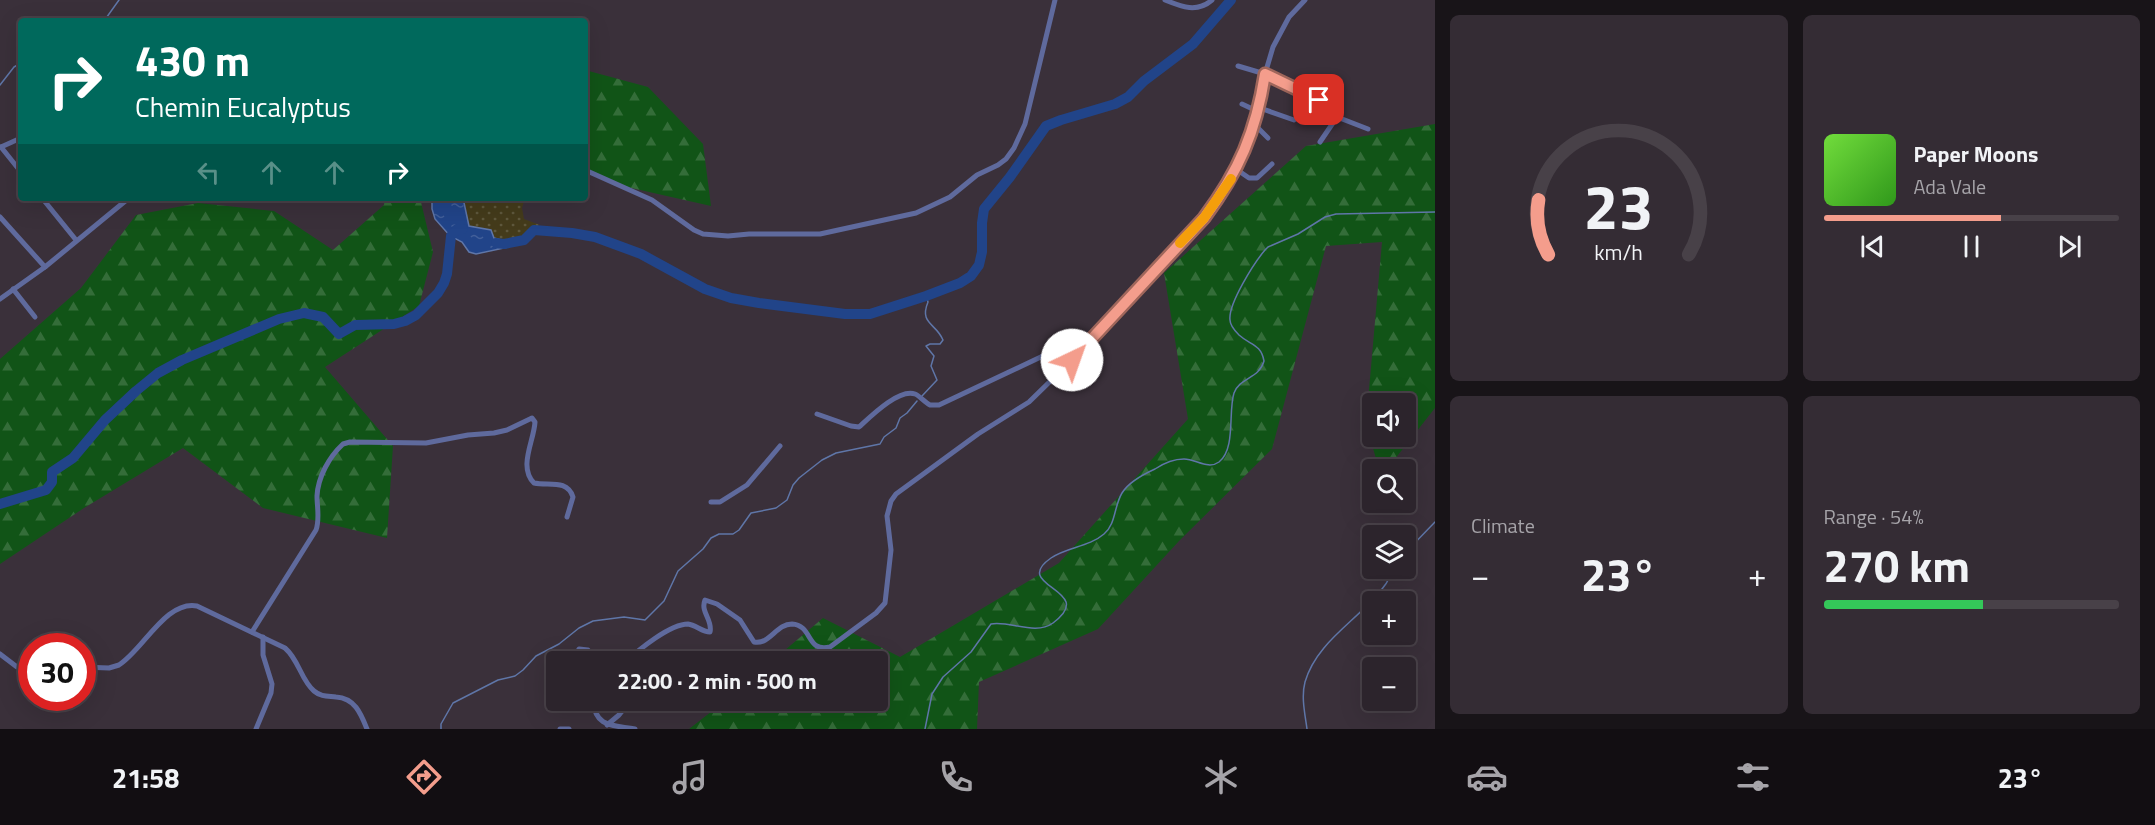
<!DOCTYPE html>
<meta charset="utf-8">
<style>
:root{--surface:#2c242c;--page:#342c34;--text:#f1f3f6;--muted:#a6a4a9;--line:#484148;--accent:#f49d8c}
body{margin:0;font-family:"Titillium Web",sans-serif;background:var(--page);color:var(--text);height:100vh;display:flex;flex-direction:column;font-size:22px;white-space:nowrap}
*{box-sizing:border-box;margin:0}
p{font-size:20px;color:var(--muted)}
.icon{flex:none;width:33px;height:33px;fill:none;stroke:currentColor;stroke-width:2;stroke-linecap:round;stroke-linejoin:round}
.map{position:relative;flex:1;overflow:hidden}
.panel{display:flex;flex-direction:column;gap:15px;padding:15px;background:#181418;width:720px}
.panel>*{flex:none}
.banner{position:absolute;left:18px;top:18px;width:570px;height:183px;border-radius:6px;box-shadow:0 6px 24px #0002,0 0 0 2px var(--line);background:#00695c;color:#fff;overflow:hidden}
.fabs{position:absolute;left:1362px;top:393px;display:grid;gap:12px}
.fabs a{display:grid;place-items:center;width:54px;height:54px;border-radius:6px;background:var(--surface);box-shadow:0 6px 24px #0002,0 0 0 2px var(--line);font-size:30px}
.speed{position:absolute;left:18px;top:633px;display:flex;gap:12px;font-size:30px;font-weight:700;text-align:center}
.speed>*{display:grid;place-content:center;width:78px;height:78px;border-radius:50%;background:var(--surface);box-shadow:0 6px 24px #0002,0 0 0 2px var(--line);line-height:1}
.speed .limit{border:9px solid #d22;background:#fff;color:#111}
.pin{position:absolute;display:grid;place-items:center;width:51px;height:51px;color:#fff;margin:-26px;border-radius:12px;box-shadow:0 3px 9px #0006}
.me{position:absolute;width:66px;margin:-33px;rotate:42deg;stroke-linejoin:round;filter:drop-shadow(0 0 4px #0008)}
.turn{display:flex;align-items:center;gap:21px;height:126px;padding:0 18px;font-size:27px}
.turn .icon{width:78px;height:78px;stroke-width:2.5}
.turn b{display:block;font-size:42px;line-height:51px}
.lanes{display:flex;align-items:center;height:57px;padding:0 18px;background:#0003;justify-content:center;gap:30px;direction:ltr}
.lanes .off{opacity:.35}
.big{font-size:45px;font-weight:700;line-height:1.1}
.panel .widget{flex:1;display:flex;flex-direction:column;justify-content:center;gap:9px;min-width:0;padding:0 21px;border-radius:9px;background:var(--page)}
.panel .dial{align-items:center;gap:0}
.dial svg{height:156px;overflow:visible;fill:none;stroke:var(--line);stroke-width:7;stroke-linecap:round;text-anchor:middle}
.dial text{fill:var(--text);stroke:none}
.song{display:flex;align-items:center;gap:18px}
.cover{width:72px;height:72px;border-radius:9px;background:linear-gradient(135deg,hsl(100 70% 55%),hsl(110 70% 35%))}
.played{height:6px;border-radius:3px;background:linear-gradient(90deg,var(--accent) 60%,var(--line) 60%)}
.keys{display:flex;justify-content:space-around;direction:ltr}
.heat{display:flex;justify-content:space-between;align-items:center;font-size:33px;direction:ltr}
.charge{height:9px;border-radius:4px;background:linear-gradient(90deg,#34c759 54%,var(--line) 0)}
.panel .tiles{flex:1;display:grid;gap:15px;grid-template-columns:repeat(2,1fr)}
.trip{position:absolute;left:546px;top:651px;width:342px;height:60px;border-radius:6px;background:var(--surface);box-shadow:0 6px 24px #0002,0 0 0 2px var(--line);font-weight:700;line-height:60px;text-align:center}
.tabs{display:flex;height:96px;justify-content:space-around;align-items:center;background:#120e12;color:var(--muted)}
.tabs .icon{width:42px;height:42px}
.tabs .active{color:var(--accent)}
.tabs b{font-size:27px;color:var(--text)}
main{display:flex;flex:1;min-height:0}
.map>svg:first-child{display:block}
.forest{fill:url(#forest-firs);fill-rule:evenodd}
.sand{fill:url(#sand-dots)}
.water{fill:url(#water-ripples);stroke:#5f76a8;stroke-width:1.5}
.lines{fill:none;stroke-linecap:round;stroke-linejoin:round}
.stream{stroke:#5f76a8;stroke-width:1.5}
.river{stroke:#214489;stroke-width:10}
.minor{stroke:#5f6a9d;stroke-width:5}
.route-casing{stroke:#9f665b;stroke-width:15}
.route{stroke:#f49d8c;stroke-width:10}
.slow{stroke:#f59e0b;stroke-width:10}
</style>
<main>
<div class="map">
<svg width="1435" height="729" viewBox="0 0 1435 729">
<defs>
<pattern id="forest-firs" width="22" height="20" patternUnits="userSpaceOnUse" patternTransform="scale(1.5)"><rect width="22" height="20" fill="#115417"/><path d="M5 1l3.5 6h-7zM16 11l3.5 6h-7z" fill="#346d39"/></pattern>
<pattern id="sand-dots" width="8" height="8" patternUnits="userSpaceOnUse" patternTransform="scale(1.5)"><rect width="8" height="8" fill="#443b1b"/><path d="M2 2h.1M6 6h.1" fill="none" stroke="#5f583d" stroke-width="1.8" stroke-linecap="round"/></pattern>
<pattern id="water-ripples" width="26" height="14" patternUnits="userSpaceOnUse" patternTransform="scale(1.5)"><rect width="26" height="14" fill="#214489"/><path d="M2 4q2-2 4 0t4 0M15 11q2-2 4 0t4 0" fill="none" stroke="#425f9a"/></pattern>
</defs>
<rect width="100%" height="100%" fill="#3a303a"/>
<g class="forest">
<polygon points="585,70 648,87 703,144 711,206 627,187 585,173"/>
<path d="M 1435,124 L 1435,408 L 1387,469 L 1379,469 L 1366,424 L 1382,242 L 1326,246 L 1272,449 L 1179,541 L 1098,629 L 979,682 L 977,729 L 689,729 L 725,701 L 878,700 L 878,662 L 772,661 L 823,618 L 900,657 L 1059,563 L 1188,419 L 1164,273 L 1306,146 ZM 1372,404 L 1406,404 L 1406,436 L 1372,436 Z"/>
<polygon points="385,198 420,198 433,252 419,306 325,367 393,446 387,538 263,508 183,448 84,508 0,564 0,359 81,288 136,215 198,203 274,211 333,250 384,205"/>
</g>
<path class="sand" d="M 464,198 L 525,198 L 522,208 L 524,219 L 540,225 C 533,228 530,234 524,238 C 515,244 501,243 492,236 L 490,230 L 469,226 Z"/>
<polygon class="water" points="432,198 463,198 469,226 491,230 494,238 509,242 509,247 476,254 469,252 462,242 450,236 435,219 432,209"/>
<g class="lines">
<g class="stream">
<polyline points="104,21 119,0"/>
<polyline points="0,85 14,67 21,63"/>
<path d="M 922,396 L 937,380 L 931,366 L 934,356 L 926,346 L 930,344 L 940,344 L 943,340 C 936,323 919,324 928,302 L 926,296"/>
<polyline points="1406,552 1435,522"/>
<polyline points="441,729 441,724 453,703 498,680 515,676 523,670 536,656 559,644 579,628 593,621 624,617 645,620 664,601 678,571 703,549 711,538 719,534 733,534 739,530 751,513 776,508 787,500 793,485 799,478 822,460 836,453 880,444 884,437 896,428 900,418 907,413 917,401"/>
<path d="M 925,729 L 932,694 L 943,677 L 971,652 L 991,624 C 1009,620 1035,636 1053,623 C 1099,589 1009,587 1051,558 C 1067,547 1089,547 1104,534 C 1116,524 1114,506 1122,493 C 1128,483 1144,474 1155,469 C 1164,463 1174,459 1184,459 C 1196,459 1208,470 1219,462 C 1236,449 1228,411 1234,393 C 1240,377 1259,379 1264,361 C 1261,344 1250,345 1239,335 C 1235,331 1230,326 1230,320 C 1228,304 1254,263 1265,250 L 1268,247 L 1298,234 L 1325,217 L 1336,214 L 1435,212"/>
<path d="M 1307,729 C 1305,714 1301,697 1305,682 C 1317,640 1361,619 1385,585 C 1389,580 1390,574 1393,568"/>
</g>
<g class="river">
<polyline points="496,243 504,244 524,240 534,230 572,233 595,237 641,254 705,289 731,298 759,303 845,314 870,314 926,296 960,283 971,276 979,265 982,252 982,223 984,209 1010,177 1046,126 1061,120 1115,104 1128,97 1144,81 1193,44 1231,0"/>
<polyline points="0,504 46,490 52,482 52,472 73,458 105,420 136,391 158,373 182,360 279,319 304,313 323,317 339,334 355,325 394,324 405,321 416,315 438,293 444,283 447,274 451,236 457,229 463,229"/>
</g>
<g class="minor">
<path d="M 1165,0 C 1182,7 1197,13 1212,0"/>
<polyline points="1238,66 1265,74 1285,85 1313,96 1337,117 1368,129"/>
<polyline points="1242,104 1259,112"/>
<polyline points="1260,108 1294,120"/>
<polyline points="1255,125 1268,138"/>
<polyline points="1320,142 1337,117"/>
<polyline points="1,147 21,172"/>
<polyline points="1,147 21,138"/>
<polyline points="1236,169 1249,178 1257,178 1272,164"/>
<polyline points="585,170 652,200 694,230 703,234 728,236 749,234 820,234 916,213 950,197 977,175 998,165 1006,159 1014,148 1025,124 1055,0"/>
<polyline points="42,198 76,240"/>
<polyline points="0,217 45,267"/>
<polyline points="13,289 35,317"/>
<polyline points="0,299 45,267 129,198"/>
<path d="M 817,414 L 851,426 L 859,427 C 870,417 899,388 915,394 C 920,396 924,402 930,405 L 939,405 L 1064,346 L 1093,336"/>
<polyline points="711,502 720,502 747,485 780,446"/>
<path d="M 252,632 L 316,530 C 320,519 317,507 317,496 C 318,477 329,457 343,444 L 350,442 L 426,443 L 468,435 L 494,433 L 507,430 L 532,418 L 535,422 C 534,441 518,467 534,483 C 549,486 567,479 573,497 L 567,517"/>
<polyline points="0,654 17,667 32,669"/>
<polyline points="585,662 577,654 579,649 588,650 598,662"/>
<path d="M 626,662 C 638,650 670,624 688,624 C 696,625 702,632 710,632 C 713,620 700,612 705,600 L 717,604 L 740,620 L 754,642 C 770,645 776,624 792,624 C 813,625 806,653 830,647 L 876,613 L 885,603 L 891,550 L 887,516 L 891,501 L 896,494 L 978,434 L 1029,402 L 1072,360 L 1204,218 L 1220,196 L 1236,169 L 1255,125 L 1265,74 L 1273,47 L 1289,17 L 1305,0"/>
<path d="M 82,667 L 109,668 L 119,665 C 143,650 166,600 197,606 L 285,648 C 299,660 301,680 314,691 C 321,697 328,696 336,697 C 355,698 361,714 367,729"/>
<path d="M 593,700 C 595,728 613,725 635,729"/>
<polyline points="607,725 619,715 631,700"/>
<polyline points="256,729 271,693 272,684 263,655 263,637"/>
<polyline points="560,729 569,729"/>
</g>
</g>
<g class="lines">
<defs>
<path id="route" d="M 1072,360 L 1204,218 C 1239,171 1256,132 1265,74 L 1319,100"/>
</defs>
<use href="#route" class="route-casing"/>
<use href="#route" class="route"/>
<polyline class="slow" points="1180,243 1204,218 1231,179"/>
</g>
</svg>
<div class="fabs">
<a><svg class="icon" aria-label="sound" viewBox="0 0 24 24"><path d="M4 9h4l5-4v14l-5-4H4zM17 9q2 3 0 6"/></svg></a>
<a><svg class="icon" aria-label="search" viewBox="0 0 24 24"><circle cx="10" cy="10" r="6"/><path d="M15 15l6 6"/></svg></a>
<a><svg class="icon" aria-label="layers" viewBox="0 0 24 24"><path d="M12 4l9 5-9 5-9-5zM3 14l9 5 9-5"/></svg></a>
<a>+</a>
<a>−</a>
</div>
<div class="speed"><div class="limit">30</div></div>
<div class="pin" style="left:1319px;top:100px;background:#d93025"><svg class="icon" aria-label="arrive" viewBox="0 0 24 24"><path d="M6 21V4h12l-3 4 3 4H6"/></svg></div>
<svg class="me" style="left:1072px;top:360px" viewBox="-20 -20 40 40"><circle r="19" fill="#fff"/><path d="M0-13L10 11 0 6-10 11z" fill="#f49d8c"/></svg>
<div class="trip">22:00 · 2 min · 500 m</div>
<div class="banner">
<div class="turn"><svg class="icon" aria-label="right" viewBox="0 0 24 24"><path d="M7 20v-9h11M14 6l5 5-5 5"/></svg><div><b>430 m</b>Chemin Eucalyptus</div></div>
<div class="lanes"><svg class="icon off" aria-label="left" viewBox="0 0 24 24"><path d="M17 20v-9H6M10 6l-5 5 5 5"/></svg><svg class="icon off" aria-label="ahead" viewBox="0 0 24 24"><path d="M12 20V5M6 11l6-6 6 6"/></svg><svg class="icon off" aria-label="ahead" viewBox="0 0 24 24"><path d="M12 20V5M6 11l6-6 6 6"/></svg><svg class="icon" aria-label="right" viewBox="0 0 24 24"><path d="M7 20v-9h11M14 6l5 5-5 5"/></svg></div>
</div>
</div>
<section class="panel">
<div class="tiles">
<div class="widget dial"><svg viewBox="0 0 100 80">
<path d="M14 69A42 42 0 1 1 86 69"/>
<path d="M14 69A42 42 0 0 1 9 41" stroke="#f49d8c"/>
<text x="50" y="56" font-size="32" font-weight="700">23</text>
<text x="50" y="72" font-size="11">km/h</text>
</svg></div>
<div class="widget">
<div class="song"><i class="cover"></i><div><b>Paper Moons</b><p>Ada Vale</p></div></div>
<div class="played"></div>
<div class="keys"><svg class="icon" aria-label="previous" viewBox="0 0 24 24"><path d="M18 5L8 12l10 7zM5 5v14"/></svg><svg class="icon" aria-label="pause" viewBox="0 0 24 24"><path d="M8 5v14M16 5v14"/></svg><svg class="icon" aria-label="next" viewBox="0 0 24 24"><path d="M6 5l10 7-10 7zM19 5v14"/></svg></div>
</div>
<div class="widget"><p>Climate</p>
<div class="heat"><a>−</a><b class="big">23°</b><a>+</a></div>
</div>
<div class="widget"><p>Range · 54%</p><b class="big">270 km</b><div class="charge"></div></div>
</div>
</section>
</main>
<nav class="tabs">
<b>21:58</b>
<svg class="icon active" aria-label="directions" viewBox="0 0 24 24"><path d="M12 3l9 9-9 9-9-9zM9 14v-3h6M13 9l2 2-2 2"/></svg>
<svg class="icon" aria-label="music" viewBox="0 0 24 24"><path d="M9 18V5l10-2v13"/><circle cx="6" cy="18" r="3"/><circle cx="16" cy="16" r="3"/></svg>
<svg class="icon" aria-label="phone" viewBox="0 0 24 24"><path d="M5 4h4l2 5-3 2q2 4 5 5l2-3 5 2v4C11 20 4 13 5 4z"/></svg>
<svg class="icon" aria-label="climate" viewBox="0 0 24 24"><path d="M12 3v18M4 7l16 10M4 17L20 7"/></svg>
<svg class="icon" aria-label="car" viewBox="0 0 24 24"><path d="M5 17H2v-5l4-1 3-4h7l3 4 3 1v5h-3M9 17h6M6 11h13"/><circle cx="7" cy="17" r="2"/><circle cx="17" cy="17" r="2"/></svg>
<svg class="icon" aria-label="filters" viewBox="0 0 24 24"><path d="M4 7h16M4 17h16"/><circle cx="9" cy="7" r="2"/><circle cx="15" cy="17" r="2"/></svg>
<b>23°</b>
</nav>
